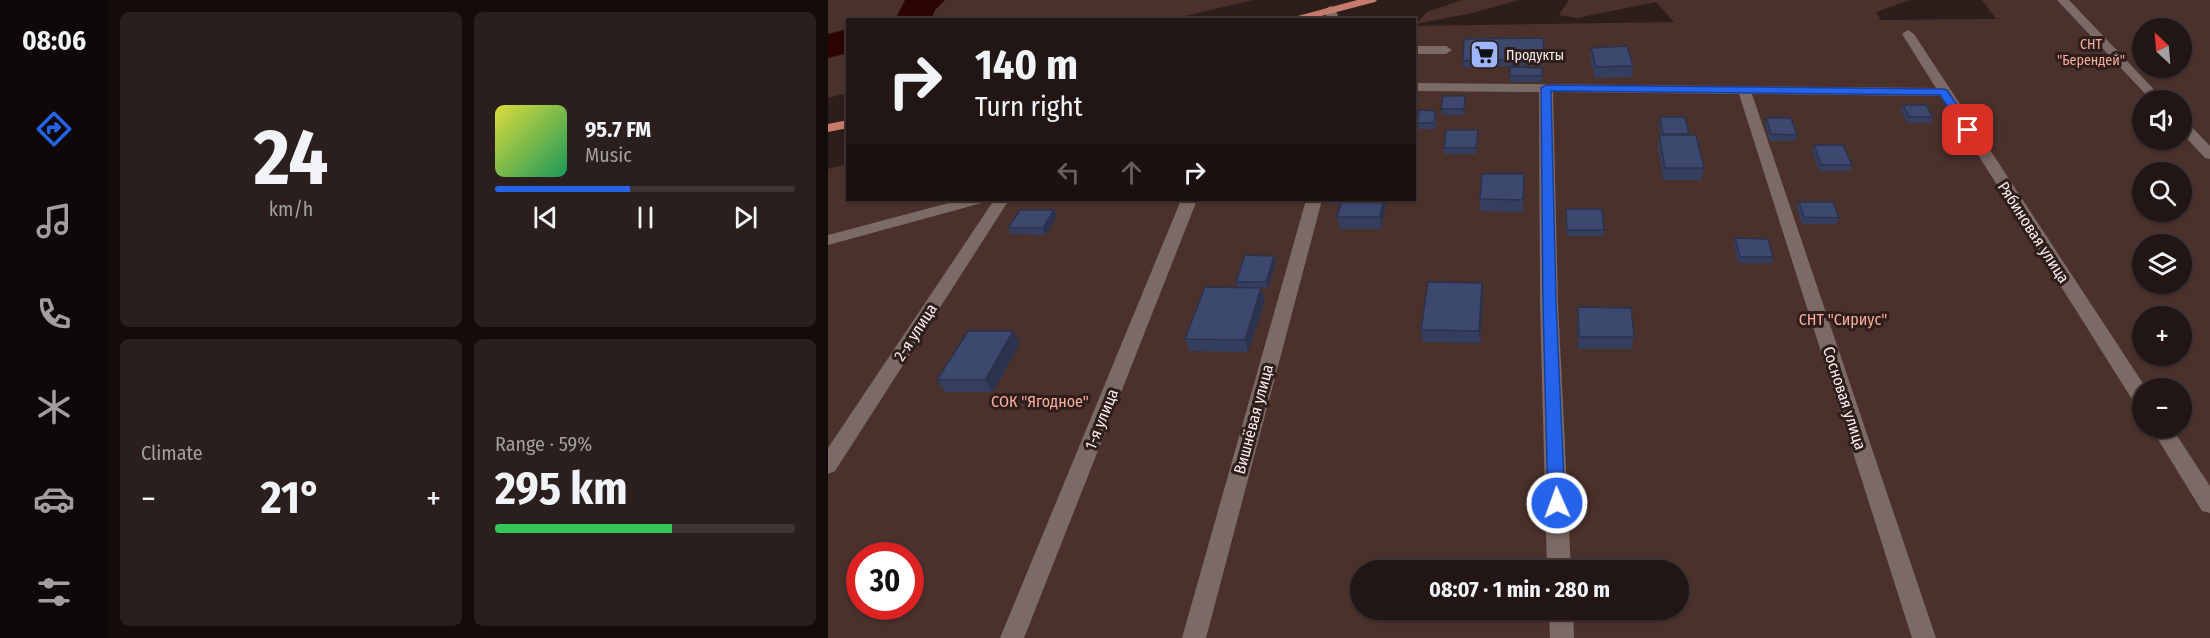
<!DOCTYPE html>
<meta charset="utf-8">
<style>
:root{--surface:#221614;--page:#2a1f1d;--text:#f1f3f6;--muted:#a29fa0;--line:#3f3534;--accent:#2563eb}
body{margin:0;font-family:"Fira Sans Condensed",sans-serif;background:var(--page);color:var(--text);height:100vh;display:flex;flex-direction:column;font-size:22px;white-space:nowrap}
*{box-sizing:border-box;margin:0}
p{font-size:20px;color:var(--muted)}
.icon{flex:none;width:33px;height:33px;fill:none;stroke:currentColor;stroke-width:2;stroke-linecap:round;stroke-linejoin:round}
.map{position:relative;flex:1;overflow:hidden}
.details{display:flex;flex-direction:column;gap:12px;padding:12px;background:#130c0b;width:720px}
.details>*{flex:none}
.banner{position:absolute;left:18px;top:18px;width:570px;height:183px;border-radius:0px;box-shadow:0 2px 4px #0004,0 0 0 2px var(--line);background:#221614;color:var(--text);overflow:hidden}
.needle{width:39px;rotate:334deg}
.fabs{position:absolute;left:1304px;top:18px;display:grid;gap:12px}
.fabs a{display:grid;place-items:center;width:60px;height:60px;border-radius:50%;background:var(--surface);box-shadow:0 2px 4px #0004,0 0 0 2px var(--line);font-size:30px}
.speed{position:absolute;left:18px;top:542px;display:flex;gap:12px;font-size:30px;font-weight:700;text-align:center}
.speed>*{display:grid;place-content:center;width:78px;height:78px;border-radius:50%;background:var(--surface);box-shadow:0 2px 4px #0004,0 0 0 2px var(--line);line-height:1}
.speed .limit{border:9px solid #d22;background:#fff;color:#111}
.pin{position:absolute;display:grid;place-items:center;width:51px;height:51px;color:#fff;margin:-26px;border-radius:12px;box-shadow:0 3px 9px #0006}
.me{position:absolute;width:66px;margin:-33px;rotate:358deg;stroke-linejoin:round;filter:drop-shadow(0 0 4px #0008)}
.turn{display:flex;align-items:center;gap:21px;height:126px;padding:0 30px;font-size:27px}
.turn .icon{width:78px;height:78px;stroke-width:2.5}
.turn b{display:block;font-size:42px;line-height:51px}
.lanes{display:flex;align-items:center;height:57px;padding:0 30px;background:#0003;justify-content:center;gap:30px;direction:ltr}
.lanes .off{opacity:.35}
.big{font-size:45px;font-weight:700;line-height:1.1}
.details .tile{flex:1;display:flex;flex-direction:column;justify-content:center;gap:9px;min-width:0;padding:0 21px;border-radius:9px;background:var(--page)}
.details .dial{align-items:center;gap:0}
.dial b{font-size:78px;line-height:1}
.song{display:flex;align-items:center;gap:18px}
.cover{width:72px;height:72px;border-radius:9px;background:linear-gradient(135deg,hsl(60 70% 55%),hsl(150 70% 35%))}
.played{height:6px;border-radius:3px;background:linear-gradient(90deg,var(--accent) 45%,var(--line) 45%)}
.keys{display:flex;justify-content:space-around;direction:ltr}
.heat{display:flex;justify-content:space-between;align-items:center;font-size:33px;direction:ltr}
.charge{height:9px;border-radius:4px;background:linear-gradient(90deg,#34c759 59%,var(--line) 0)}
.details .tiles{flex:1;display:grid;gap:12px;grid-template-columns:repeat(2,1fr)}
.trip{position:absolute;left:522px;top:560px;width:339px;height:60px;border-radius:30px;background:var(--surface);box-shadow:0 2px 4px #0004,0 0 0 2px var(--line);font-weight:700;line-height:60px;text-align:center}
main{display:flex;flex:1;min-height:0}
.tabs{display:flex;flex-direction:column;width:108px;justify-content:space-around;align-items:center;background:#0e0908;color:var(--muted)}
.tabs .icon{width:42px;height:42px}
.tabs .current{color:var(--accent)}
.tabs b{font-size:27px;color:var(--text)}
.map>svg:first-child{display:block}
.green{fill:#4b312c;fill-rule:evenodd}
.lines{fill:none;stroke-linecap:round;stroke-linejoin:round}
.river{fill:#2b0502;fill-rule:evenodd}
.minor{fill:#7c6a66;fill-rule:evenodd}
.major{fill:#c57a6b;fill-rule:evenodd}
.wall{fill:#343e5f}
.shaded-wall{fill:#2b324d}
.building{fill:#3d486e;stroke:#2b324d;stroke-width:1.5}
.route{fill:#2563eb;stroke:#184099;stroke-width:1.5}
.labels{text-anchor:middle;stroke-width:6;stroke-linejoin:round;paint-order:stroke}
.far-park-label{font-size:14px;fill:#faac9c;stroke:#2d1e1b}
.far-poi-label{font-size:14px;fill:#f9eeec;stroke:#2d1e1b;text-anchor:start}
.street-label{font-size:16px;fill:#f9eeec;stroke:#2d1e1b}
.park-label{font-size:16px;fill:#faac9c;stroke:#2d1e1b}
</style>
<main>
<nav class="tabs">
<b>08:06</b>
<svg class="icon current" aria-label="directions" viewBox="0 0 24 24"><path d="M12 3l9 9-9 9-9-9zM9 14v-3h6M13 9l2 2-2 2"/></svg>
<svg class="icon" aria-label="music" viewBox="0 0 24 24"><path d="M9 18V5l10-2v13"/><circle cx="6" cy="18" r="3"/><circle cx="16" cy="16" r="3"/></svg>
<svg class="icon" aria-label="phone" viewBox="0 0 24 24"><path d="M5 4h4l2 5-3 2q2 4 5 5l2-3 5 2v4C11 20 4 13 5 4z"/></svg>
<svg class="icon" aria-label="climate" viewBox="0 0 24 24"><path d="M12 3v18M4 7l16 10M4 17L20 7"/></svg>
<svg class="icon" aria-label="car" viewBox="0 0 24 24"><path d="M5 17H2v-5l4-1 3-4h7l3 4 3 1v5h-3M9 17h6M6 11h13"/><circle cx="7" cy="17" r="2"/><circle cx="17" cy="17" r="2"/></svg>
<svg class="icon" aria-label="filters" viewBox="0 0 24 24"><path d="M4 7h16M4 17h16"/><circle cx="9" cy="7" r="2"/><circle cx="15" cy="17" r="2"/></svg>
</nav>
<section class="details">
<div class="tiles">
<div class="tile dial"><b>24</b><p>km/h</p></div>
<div class="tile">
<div class="song"><i class="cover"></i><div><b>95.7 FM</b><p>Music</p></div></div>
<div class="played"></div>
<div class="keys"><svg class="icon" aria-label="previous" viewBox="0 0 24 24"><path d="M18 5L8 12l10 7zM5 5v14"/></svg><svg class="icon" aria-label="pause" viewBox="0 0 24 24"><path d="M8 5v14M16 5v14"/></svg><svg class="icon" aria-label="next" viewBox="0 0 24 24"><path d="M6 5l10 7-10 7zM19 5v14"/></svg></div>
</div>
<div class="tile"><p>Climate</p>
<div class="heat"><a>−</a><b class="big">21°</b><a>+</a></div>
</div>
<div class="tile"><p>Range · 59%</p><b class="big">295 km</b><div class="charge"></div></div>
</div>
</section>
<div class="map">
<svg width="1382" height="638" viewBox="0 0 1382 638">
<rect width="100%" height="100%" fill="#2d1e1b"/>
<g class="green">
<polygon points="0,0 425,0 340,20 20,20 19,93 0,98"/>
<polygon points="634,0 691,0 644,13 588,24 599,12"/>
<path d="M 741,0 L 1082,0 L 1048,12 L 1053,20 L 1168,19 L 1154,0 L 1382,0 L 1382,638 L 0,638 L 0,169 L 19,164 L 20,200 L 586,200 L 587,26 L 846,22 L 828,2 L 749,18 L 731,15 ZM 1314,28 L 1353,28 L 1353,68 L 1314,68 ZM 1314,100 L 1353,100 L 1353,140 L 1314,140 ZM 1314,172 L 1353,172 L 1353,212 L 1314,212 ZM 1314,244 L 1353,244 L 1353,284 L 1314,284 ZM 1314,316 L 1353,316 L 1353,356 L 1314,356 ZM 1314,388 L 1353,388 L 1353,428 L 1314,428 ZM 32,555 L 82,555 L 82,606 L 32,606 ZM 532,570 L 850,570 L 850,609 L 532,609 Z"/>
</g>
<g class="lines">
<g class="river">
<polygon points="77,0 117,0 107,10 103,20 67,20"/>
<polygon points="20,29 20,53 0,58 0,34"/>
</g>
<g class="minor">
<polygon points="1229,0 1241,0 1336,100 1323,100"/>
<polygon points="502,6 506,7 512,20 500,20 496,10"/>
<polygon points="1080,30 1086,34 1318,388 1314,388 1314,407 1307,404 1113,96 924,94 1108,638 1084,638 911,94 725,92 730,303 743,570 719,570 712,303 711,92 586,91 586,83 1108,88 1074,34"/>
<polygon points="586,46 618,46 624,50 618,54 586,54"/>
<polygon points="1353,120 1358,121 1382,146 1382,159 1377,158 1353,132"/>
<polygon points="132,200 156,200 154,203 0,245 0,235"/>
<polygon points="166,200 181,200 7,471 0,474 0,448"/>
<polygon points="353,200 369,200 196,638 172,638"/>
<polygon points="478,200 494,200 378,638 354,638"/>
<polygon points="1323,428 1344,428 1382,486 1382,513 1374,511"/>
<polygon points="721,609 745,609 746,638 722,638"/>
</g>
<g class="major">
<polygon points="529,0 549,0 547,2 478,20 455,20"/>
<polygon points="20,120 20,128 0,132 0,124"/>
</g>
</g>
<g class="wall">
<polygon points="763,48 805,66 804,77 767,78 762,59"/>
<polygon points="717,59 717,65 635,67 635,61"/>
<polygon points="714,68 714,82 682,82 682,76"/>
<polygon points="637,102 636,115 614,115 613,109"/>
<polygon points="1075,105 1105,117 1103,123 1079,123 1073,111"/>
<polygon points="609,117 607,129 590,129 589,123"/>
<polygon points="832,117 861,134 876,168 874,180 835,180 830,147 831,135 833,135 831,123"/>
<polygon points="938,118 969,135 967,141 942,141 937,124"/>
<polygon points="650,136 648,154 616,154 616,148"/>
<polygon points="986,145 1024,165 1022,171 991,171 984,151"/>
<polygon points="696,174 695,212 652,211 652,199"/>
<polygon points="498,200 559,200 553,229 512,229 509,217 513,204 499,204"/>
<polygon points="971,202 1011,218 1009,224 974,224 969,208"/>
<polygon points="738,209 776,230 776,236 739,236"/>
<polygon points="226,210 229,216 218,235 183,234 180,228"/>
<polygon points="907,238 945,257 944,263 910,263 906,245"/>
<polygon points="446,256 448,262 440,288 433,288 437,300 420,352 362,351 357,339 409,288 408,282"/>
<polygon points="655,295 652,343 595,342 593,330"/>
<polygon points="750,307 806,337 804,349 750,349 749,319"/>
<polygon points="192,343 165,392 117,392 109,380"/>
</g>
<g class="shaded-wall">
<polygon points="555,200 559,200 553,229 552,217"/>
<polygon points="226,210 229,216 218,235 215,228"/>
<polygon points="446,256 448,262 440,288 438,282"/>
<polygon points="654,283 655,295 652,343 651,331"/>
<polygon points="433,288 437,300 420,352 417,340"/>
<polygon points="185,331 192,343 165,392 157,380"/>
</g>
<g class="building">
<polygon points="715,38 717,59 635,61 636,39"/>
<polygon points="799,46 805,66 768,67 763,48"/>
<polygon points="682,67 714,68 714,76 682,76"/>
<polygon points="615,96 637,96 636,109 613,109"/>
<polygon points="1075,105 1098,105 1105,117 1081,117"/>
<polygon points="591,110 608,111 606,123 589,123"/>
<polygon points="832,117 857,117 861,134 835,134"/>
<polygon points="938,118 963,118 969,135 943,134"/>
<polygon points="618,130 650,130 648,148 616,148"/>
<polygon points="831,135 868,135 876,168 837,168"/>
<polygon points="986,145 1015,145 1024,165 993,165"/>
<polygon points="654,174 696,174 695,200 652,199"/>
<polygon points="514,200 555,200 552,217 509,217"/>
<polygon points="971,202 1005,202 1011,218 976,217"/>
<polygon points="738,209 774,209 776,230 739,230"/>
<polygon points="192,210 226,210 215,228 180,228"/>
<polygon points="907,238 940,239 945,257 912,257"/>
<polygon points="417,255 446,256 438,282 408,282"/>
<polygon points="600,282 654,283 651,331 593,330"/>
<polygon points="377,287 433,288 417,340 357,339"/>
<polygon points="750,307 803,308 806,337 751,337"/>
<polygon points="140,331 185,331 157,380 109,380"/>
</g>
<polygon class="route" points="718,85 1115,89 1119,90 1146,130 1144,132 1136,132 1112,95 723,91 728,303 737,503 735,508 729,510 723,508 720,503 715,303 713,88"/>
<defs>
<symbol id="supermarket-square" viewBox="-11 -11 22 22"><rect x="-9" y="-9" width="18" height="18" rx="4" fill="#9eb4fd" stroke="#2d1e1b"/><path d="M-6-5.5h2.5l.6 2H6L4.5 2H-2.5L-4.4-4H-6ZM-1.5 3.2a1.3 1.3 0 1 0 .1 0ZM3 3.2a1.3 1.3 0 1 0 .1 0Z" fill="#111"/></symbol>
</defs>
<g fill-rule="evenodd">
<use href="#supermarket-square" x="640" y="38" width="33" height="33"/>
</g>
<g class="labels">
<g class="far-park-label">
<text x="1263" y="49">СНТ<tspan x="1263" dy="16">"Берендей"</tspan></text>
</g>
<g class="far-poi-label">
<text x="678" y="60">Продукты</text>
</g>
<g class="street-label">
<text transform="translate(1206 232) rotate(57)" y="6">Рябиновая улица</text>
<text transform="translate(87 332) rotate(-57)" y="6">2-я улица</text>
<text transform="translate(1017 398) rotate(72)" y="6">Сосновая улица</text>
<text transform="translate(273 419) rotate(-68)" y="6">1-я улица</text>
<text transform="translate(425 419) rotate(-75)" y="6">Вишнёвая улица</text>
</g>
<g class="park-label">
<text x="1015" y="325">СНТ "Сириус"</text>
<text x="212" y="407">СОК "Ягодное"</text>
</g>
</g>
</svg>
<div class="fabs">
<a><svg class="needle" viewBox="-14 -14 28 28"><path d="M0-13l5 13h-10z" fill="#e53935"/><path d="M0 13l5-13h-10z" fill="#a29fa0"/></svg></a>
<a><svg class="icon" aria-label="sound" viewBox="0 0 24 24"><path d="M4 9h4l5-4v14l-5-4H4zM17 9q2 3 0 6"/></svg></a>
<a><svg class="icon" aria-label="search" viewBox="0 0 24 24"><circle cx="10" cy="10" r="6"/><path d="M15 15l6 6"/></svg></a>
<a><svg class="icon" aria-label="layers" viewBox="0 0 24 24"><path d="M12 4l9 5-9 5-9-5zM3 14l9 5 9-5"/></svg></a>
<a>+</a>
<a>−</a>
</div>
<div class="speed"><div class="limit">30</div></div>
<div class="pin" style="left:1140px;top:130px;background:#d93025"><svg class="icon" aria-label="arrive" viewBox="0 0 24 24"><path d="M6 21V4h12l-3 4 3 4H6"/></svg></div>
<svg class="me" style="left:729px;top:503px" viewBox="-20 -20 40 40"><circle r="17" fill="#2563eb" stroke="#fff" stroke-width="3"/><path d="M0-11L8 9 0 5-8 9z" fill="#fff"/></svg>
<div class="trip">08:07 · 1 min · 280 m</div>
<div class="banner">
<div class="turn"><svg class="icon" aria-label="right" viewBox="0 0 24 24"><path d="M7 20v-9h11M14 6l5 5-5 5"/></svg><div><b>140 m</b>Turn right</div></div>
<div class="lanes"><svg class="icon off" aria-label="left" viewBox="0 0 24 24"><path d="M17 20v-9H6M10 6l-5 5 5 5"/></svg><svg class="icon off" aria-label="ahead" viewBox="0 0 24 24"><path d="M12 20V5M6 11l6-6 6 6"/></svg><svg class="icon" aria-label="right" viewBox="0 0 24 24"><path d="M7 20v-9h11M14 6l5 5-5 5"/></svg></div>
</div>
</div>
</main>
